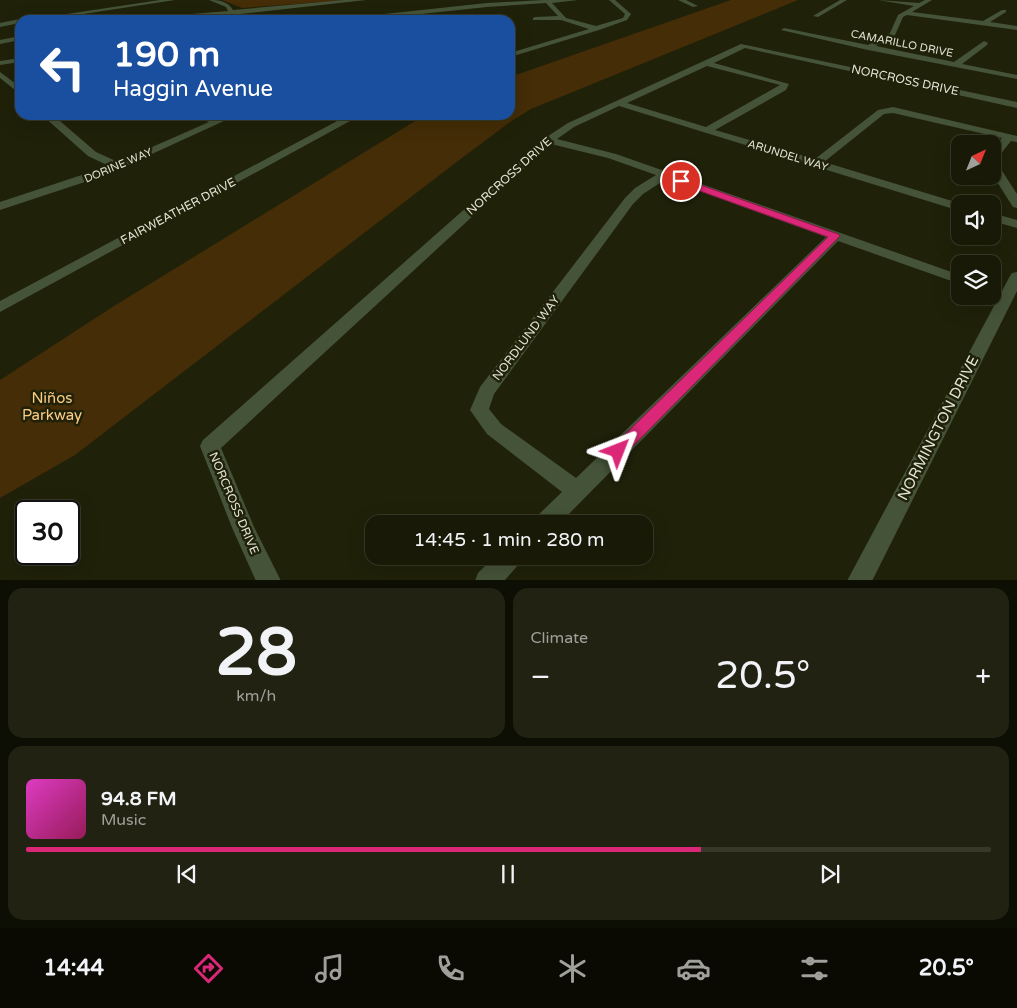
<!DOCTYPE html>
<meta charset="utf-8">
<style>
:root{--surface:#181907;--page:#212211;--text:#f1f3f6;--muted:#9fa09b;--line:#363828;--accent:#db2777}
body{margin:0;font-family:"Varela Round",sans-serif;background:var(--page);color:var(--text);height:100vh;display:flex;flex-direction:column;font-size:19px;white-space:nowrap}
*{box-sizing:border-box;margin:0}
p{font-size:16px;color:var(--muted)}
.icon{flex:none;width:28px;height:28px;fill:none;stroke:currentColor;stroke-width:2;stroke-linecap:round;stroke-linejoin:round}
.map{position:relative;height:580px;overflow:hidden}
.side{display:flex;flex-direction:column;gap:8px;padding:8px;background:#0d0e04;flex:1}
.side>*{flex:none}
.guide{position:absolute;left:15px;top:15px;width:500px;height:105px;border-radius:15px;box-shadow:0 5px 20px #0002,0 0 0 1px var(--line);background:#1a4fa0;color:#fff;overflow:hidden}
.needle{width:32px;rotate:43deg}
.tools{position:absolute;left:951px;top:135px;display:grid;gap:10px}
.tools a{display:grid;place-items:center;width:50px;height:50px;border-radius:10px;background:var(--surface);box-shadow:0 5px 20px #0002,0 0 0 1px var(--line);font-size:25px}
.speed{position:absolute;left:15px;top:500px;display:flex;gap:10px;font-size:25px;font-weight:700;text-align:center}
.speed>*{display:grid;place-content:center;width:65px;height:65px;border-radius:50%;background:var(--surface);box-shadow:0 5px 20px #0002,0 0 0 1px var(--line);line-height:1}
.speed .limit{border:2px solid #111;border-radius:8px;background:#fff;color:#111}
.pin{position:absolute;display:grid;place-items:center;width:42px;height:42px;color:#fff;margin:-21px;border:2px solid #fff;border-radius:50%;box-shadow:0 1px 5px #0007}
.me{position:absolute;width:55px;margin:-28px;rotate:45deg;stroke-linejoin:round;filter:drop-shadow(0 0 4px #0008)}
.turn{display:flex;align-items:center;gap:18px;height:105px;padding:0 15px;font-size:22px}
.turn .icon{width:65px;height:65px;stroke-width:2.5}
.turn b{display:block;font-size:35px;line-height:42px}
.big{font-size:38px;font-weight:600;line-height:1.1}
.side .widget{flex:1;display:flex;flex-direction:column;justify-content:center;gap:8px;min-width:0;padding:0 18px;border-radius:15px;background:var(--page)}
.side .dial{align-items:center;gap:0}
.dial b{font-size:65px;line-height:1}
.song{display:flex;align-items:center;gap:15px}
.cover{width:60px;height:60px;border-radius:8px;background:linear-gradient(135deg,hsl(310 70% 55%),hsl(330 70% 35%))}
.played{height:5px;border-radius:2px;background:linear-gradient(90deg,var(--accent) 70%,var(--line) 70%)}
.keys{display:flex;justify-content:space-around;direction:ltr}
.heat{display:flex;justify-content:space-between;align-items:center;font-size:28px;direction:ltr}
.side .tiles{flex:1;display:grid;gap:8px;grid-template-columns:1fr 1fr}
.widget:last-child{grid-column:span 2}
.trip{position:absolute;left:365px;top:515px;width:288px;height:50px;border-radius:15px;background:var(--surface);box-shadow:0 5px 20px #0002,0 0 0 1px var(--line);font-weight:600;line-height:50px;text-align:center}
.tabs{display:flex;height:80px;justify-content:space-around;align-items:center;background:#0a0a03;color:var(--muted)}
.tabs .icon{width:35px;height:35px}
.tabs .current{color:var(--accent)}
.tabs b{font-size:22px;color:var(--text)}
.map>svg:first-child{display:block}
.green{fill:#442d07}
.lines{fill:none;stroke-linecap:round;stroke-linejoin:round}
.minor{fill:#455338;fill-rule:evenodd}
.route{fill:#db2777;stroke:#8e194d}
.labels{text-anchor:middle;stroke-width:5;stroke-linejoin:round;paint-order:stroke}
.far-street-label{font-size:11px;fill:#e2e4d5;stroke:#202109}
.street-label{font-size:12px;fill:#e2e4d5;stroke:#202109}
.near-park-label{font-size:15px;fill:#fecb83;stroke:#202109}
.near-street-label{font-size:15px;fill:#e2e4d5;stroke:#202109}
</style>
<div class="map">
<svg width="1017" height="581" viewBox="0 0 1017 581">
<rect width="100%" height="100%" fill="#202109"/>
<g class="green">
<polygon points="222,0 351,0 242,8"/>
<polygon points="731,0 798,0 531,109 510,122 454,164 75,455 0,498 0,380 114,306 425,115 510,115 510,77"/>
</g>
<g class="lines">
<g class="minor">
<polygon points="160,0 175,0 44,20 27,20"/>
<path d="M 209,0 C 219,0 228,1 233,10 L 344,0 L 366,0 L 232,15 L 141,20 L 144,18 L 228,11 L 226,7 Z"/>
<polygon points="543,0 578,0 552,3 566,18 596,26 623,18 625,14 609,0 615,0 631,14 627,20 599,30 510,57 510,53 589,29 561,20 533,20 533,18 535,17 558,16 546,3 487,7 365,20 344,20 347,18 487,3"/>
<polygon points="678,0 686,0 698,6 693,7"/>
<polygon points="840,0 847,0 818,17 813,16"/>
<polygon points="878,0 919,3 925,0 932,0 912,12 983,21 1002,10 1006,10 1006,12 990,22 1017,26 1017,30 907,15 903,17 895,35 876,46 954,62 984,41 988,43 987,45 962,64 1017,75 1017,79 868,50 781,30 784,28 868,45 890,33 898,15 914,6"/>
<polygon points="20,19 23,20 20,20 20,23 0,27 0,23"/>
<polygon points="20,36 20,40 0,44 0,40"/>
<path d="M 741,44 L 1017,102 L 1017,108 L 745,48 L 714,63 L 789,84 L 786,90 L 715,130 L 815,159 L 878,110 L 893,107 L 1017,136 L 1017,142 L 1011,141 L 999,156 L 997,163 L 1017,194 L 1017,208 L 1013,207 L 992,174 L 992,150 L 1002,138 L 893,113 L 884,114 L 824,162 L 962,204 L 960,204 L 960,211 L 619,106 L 574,127 L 557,139 L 616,154 L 960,275 L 960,284 L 838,241 L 559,524 L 533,524 L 536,517 L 562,492 L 487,434 L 470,410 L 480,387 L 625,198 L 635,188 L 656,175 L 608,158 L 551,144 L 221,448 L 254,527 L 281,581 L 256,581 L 233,530 L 200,446 L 203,440 L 545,138 L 568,123 ZM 707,66 L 780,85 L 706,127 L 627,103 ZM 666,179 L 826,237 L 576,478 L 501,424 L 489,409 L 494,394 L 633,204 L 643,194 Z"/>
<polygon points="20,58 20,62 0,65 0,61"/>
<polygon points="0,72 20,87 20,94 0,78"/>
<path d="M 42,115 L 53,115 L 96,152 L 118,162 L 209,122 L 189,115 C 198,115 207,117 215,118 C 220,118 230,115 237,115 L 106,175 L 0,210 L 0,202 L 109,166 L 88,156 Z"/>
<polygon points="323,115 361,115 0,312 0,301 339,120"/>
<polygon points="992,213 1017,220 1017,228 992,221"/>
<polygon points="1017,272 1017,291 872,581 847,581 1010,276 1012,273"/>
<polygon points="495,556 523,556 519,564 504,581 475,581 478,573"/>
</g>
</g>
<polygon class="route" points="681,178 838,234 840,236 624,455 618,457 613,455 611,451 613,446 828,237 678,183 678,179"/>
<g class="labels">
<g class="far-street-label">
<text transform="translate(902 43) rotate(11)" y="4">CAMARILLO DRIVE</text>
<text transform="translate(788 155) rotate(17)" y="4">ARUNDEL WAY</text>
<text transform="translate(118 165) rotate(-23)" y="4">DORINE WAY</text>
</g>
<g class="street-label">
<text transform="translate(905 80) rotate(12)" y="4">NORCROSS DRIVE</text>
<text transform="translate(509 176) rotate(-42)" y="4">NORCROSS DRIVE</text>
<text transform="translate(178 211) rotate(-28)" y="4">FAIRWEATHER DRIVE</text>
<text transform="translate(526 338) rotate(-53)" y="4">NORDLUND WAY</text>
<text transform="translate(234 503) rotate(67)" y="4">NORCROSS DRIVE</text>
</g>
<g class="near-park-label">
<text x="52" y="403">Niños<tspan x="52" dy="17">Parkway</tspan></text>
</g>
<g class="near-street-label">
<text transform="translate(938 428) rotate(-63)" y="5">NORMINGTON DRIVE</text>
</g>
</g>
</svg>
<div class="tools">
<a><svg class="needle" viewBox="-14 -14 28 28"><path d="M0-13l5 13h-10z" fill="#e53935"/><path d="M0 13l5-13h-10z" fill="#9fa09b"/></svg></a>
<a><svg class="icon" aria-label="sound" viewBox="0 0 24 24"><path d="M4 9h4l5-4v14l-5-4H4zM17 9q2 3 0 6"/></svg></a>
<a><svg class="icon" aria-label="layers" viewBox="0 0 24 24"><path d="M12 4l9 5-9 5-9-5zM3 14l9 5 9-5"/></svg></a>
</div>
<div class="speed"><div class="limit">30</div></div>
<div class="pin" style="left:681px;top:181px;background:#d93025"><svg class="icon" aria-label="arrive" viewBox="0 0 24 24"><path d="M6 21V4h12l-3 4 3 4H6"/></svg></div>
<svg class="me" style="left:618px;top:451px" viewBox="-20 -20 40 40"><path d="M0-17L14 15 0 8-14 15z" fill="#db2777" stroke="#fff" stroke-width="4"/></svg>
<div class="trip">14:45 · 1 min · 280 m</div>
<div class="guide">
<div class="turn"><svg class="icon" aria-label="left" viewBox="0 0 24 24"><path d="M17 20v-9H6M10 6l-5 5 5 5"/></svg><div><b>190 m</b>Haggin Avenue</div></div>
</div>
</div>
<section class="side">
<div class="tiles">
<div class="widget dial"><b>28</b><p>km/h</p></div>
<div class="widget"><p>Climate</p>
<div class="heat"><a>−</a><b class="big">20.5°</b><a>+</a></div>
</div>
<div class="widget">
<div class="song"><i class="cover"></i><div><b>94.8 FM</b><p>Music</p></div></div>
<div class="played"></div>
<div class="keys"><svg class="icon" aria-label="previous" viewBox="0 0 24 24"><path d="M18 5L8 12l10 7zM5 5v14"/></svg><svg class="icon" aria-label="pause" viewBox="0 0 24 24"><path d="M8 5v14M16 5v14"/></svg><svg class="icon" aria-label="next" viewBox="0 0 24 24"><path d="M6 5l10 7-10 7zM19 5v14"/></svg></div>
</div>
</div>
</section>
<nav class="tabs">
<b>14:44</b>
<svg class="icon current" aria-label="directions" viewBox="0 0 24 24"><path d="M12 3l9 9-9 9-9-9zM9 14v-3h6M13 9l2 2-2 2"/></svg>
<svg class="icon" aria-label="music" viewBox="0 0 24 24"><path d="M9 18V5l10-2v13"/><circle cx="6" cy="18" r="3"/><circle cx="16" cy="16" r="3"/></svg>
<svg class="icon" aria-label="phone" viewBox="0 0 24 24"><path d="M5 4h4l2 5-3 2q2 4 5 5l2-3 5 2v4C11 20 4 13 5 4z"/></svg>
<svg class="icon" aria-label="climate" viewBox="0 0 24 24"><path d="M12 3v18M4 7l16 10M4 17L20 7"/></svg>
<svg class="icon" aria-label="car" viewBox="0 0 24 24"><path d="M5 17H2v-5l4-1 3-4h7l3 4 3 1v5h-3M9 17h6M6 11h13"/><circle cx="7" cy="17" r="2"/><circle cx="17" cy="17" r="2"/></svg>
<svg class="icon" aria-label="filters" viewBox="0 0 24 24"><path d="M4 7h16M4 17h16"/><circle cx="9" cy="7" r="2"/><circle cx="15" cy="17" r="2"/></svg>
<b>20.5°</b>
</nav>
